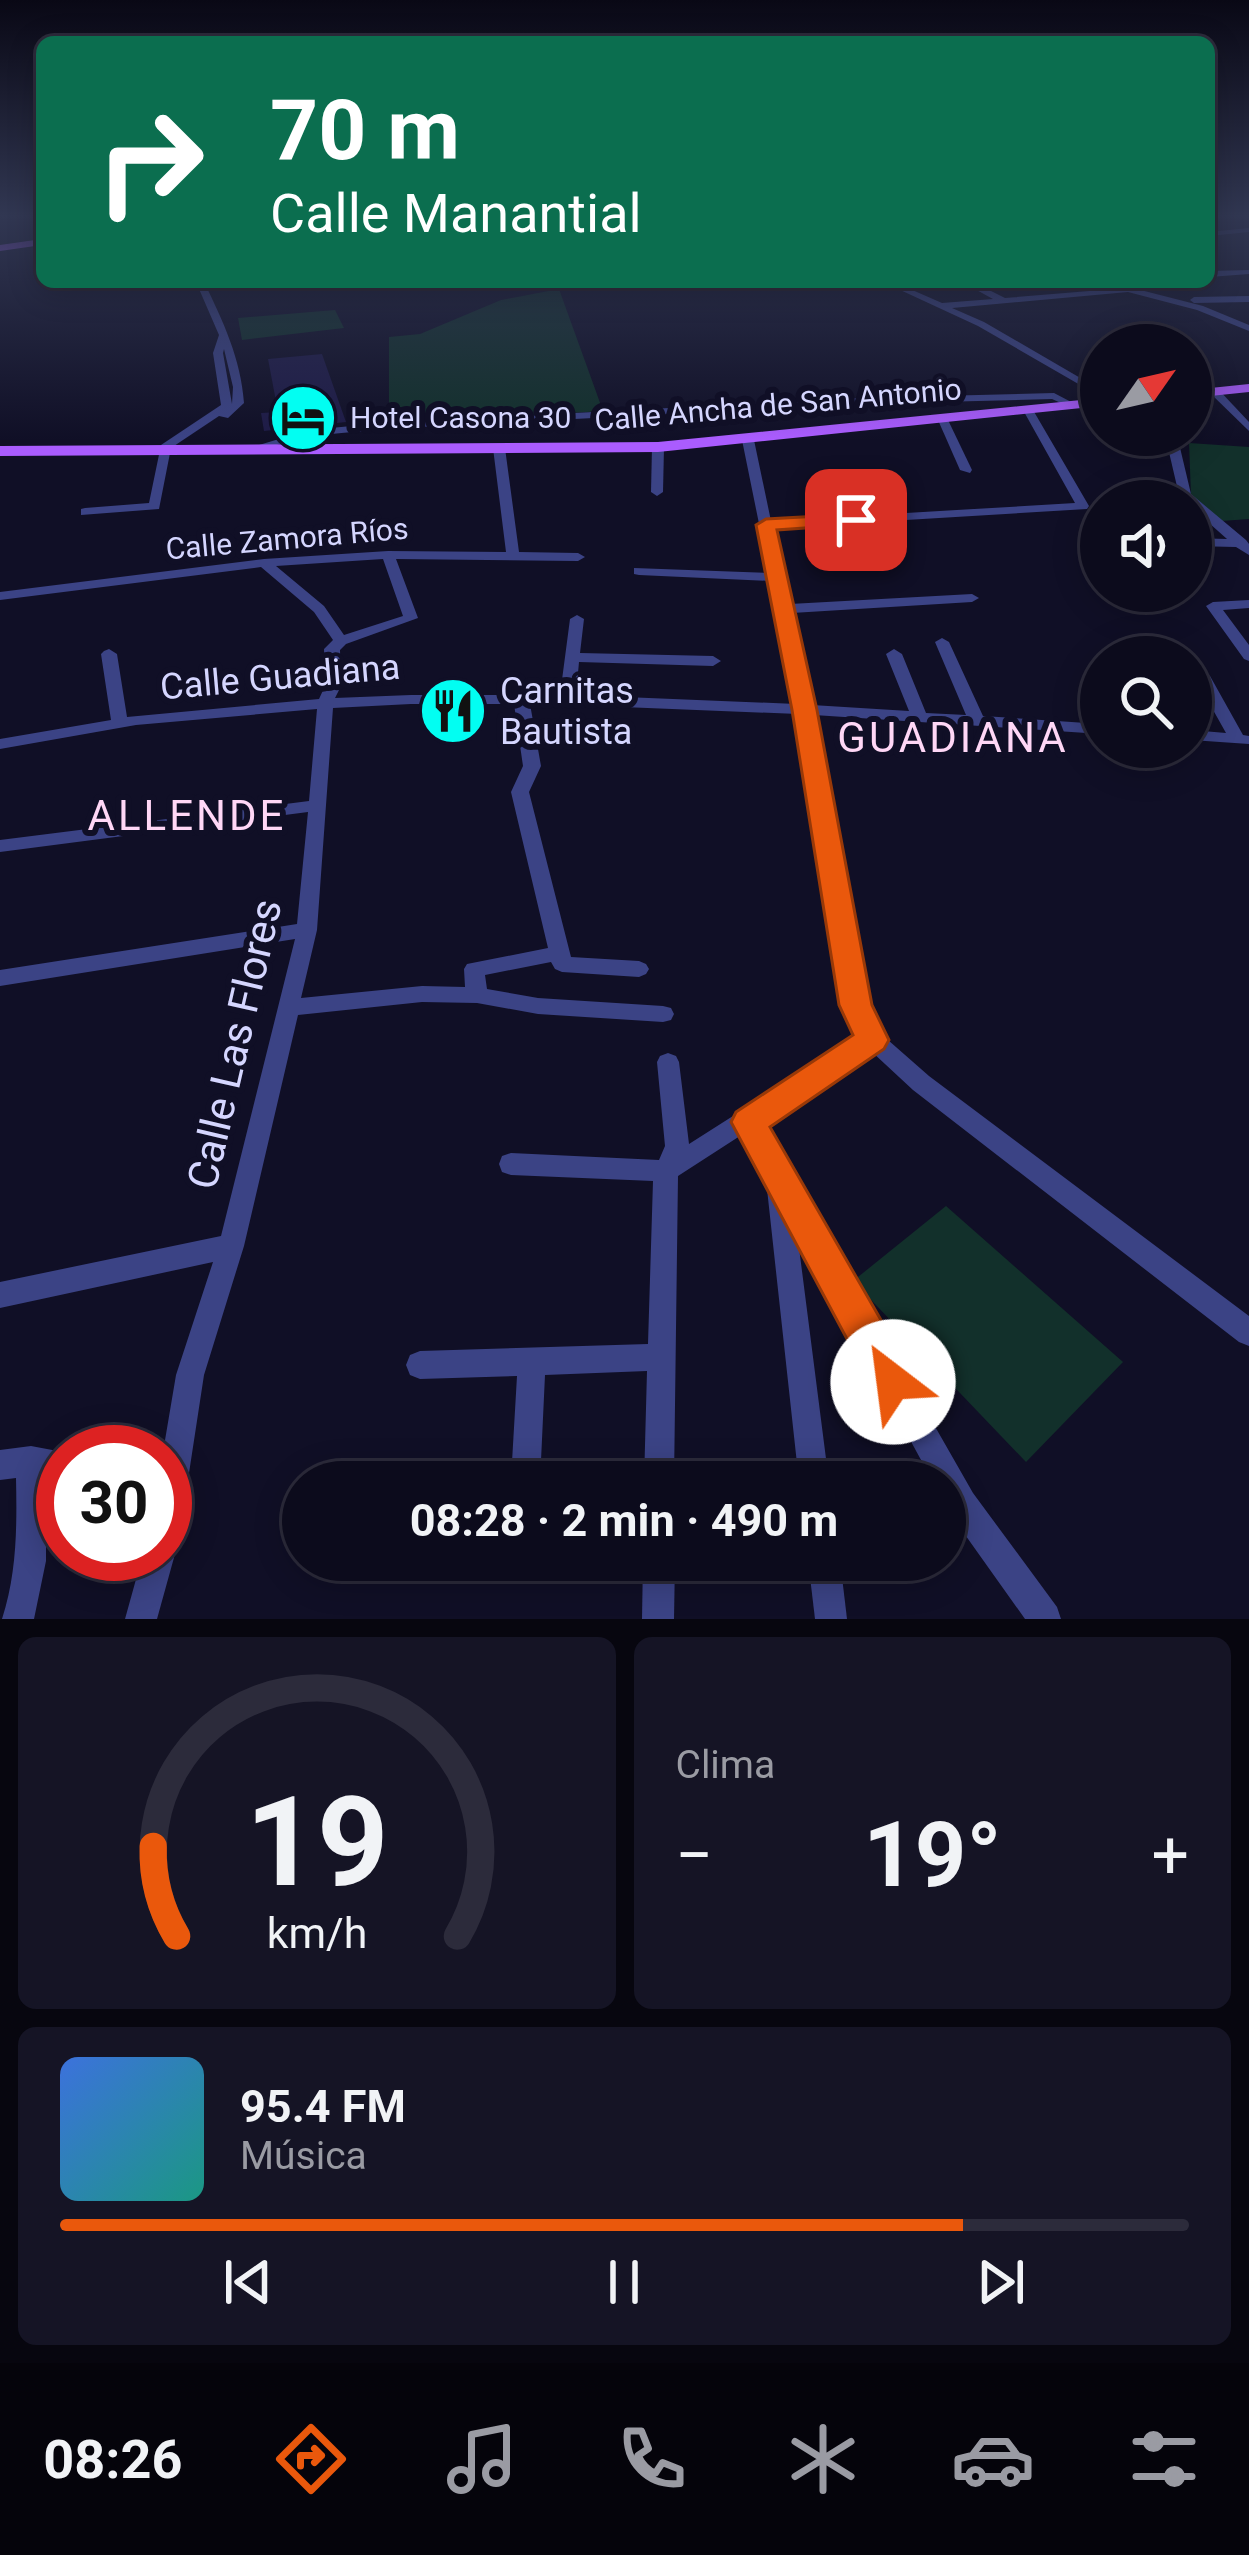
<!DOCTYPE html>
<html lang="es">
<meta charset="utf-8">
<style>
:root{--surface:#0c0b1c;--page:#151425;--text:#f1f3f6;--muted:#9a9ba3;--line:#2c2b3b;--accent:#ea580c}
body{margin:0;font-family:Roboto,sans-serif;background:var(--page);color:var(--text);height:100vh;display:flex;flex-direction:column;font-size:45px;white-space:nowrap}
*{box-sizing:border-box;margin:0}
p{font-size:39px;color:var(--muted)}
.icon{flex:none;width:66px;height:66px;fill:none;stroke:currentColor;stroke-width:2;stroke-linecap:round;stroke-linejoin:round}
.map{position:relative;height:1619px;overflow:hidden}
.panel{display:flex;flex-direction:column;gap:18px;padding:18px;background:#07060f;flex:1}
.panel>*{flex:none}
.top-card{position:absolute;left:36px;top:36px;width:1179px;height:252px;border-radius:18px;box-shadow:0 6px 30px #0003,0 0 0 3px var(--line);background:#0b6e4f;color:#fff;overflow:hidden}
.needle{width:78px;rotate:56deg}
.buttons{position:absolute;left:1080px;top:324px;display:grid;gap:24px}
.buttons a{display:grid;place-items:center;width:132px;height:132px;border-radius:50%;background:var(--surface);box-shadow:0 6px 30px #0003,0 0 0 3px var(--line);font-size:60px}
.speed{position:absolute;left:36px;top:1425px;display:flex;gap:24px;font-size:60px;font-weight:700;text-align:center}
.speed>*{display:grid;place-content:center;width:156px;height:156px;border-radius:50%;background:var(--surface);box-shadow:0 6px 30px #0003,0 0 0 3px var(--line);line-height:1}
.speed .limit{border:18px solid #d22;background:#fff;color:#111}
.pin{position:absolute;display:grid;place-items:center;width:102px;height:102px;color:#fff;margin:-51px;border-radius:24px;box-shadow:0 6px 18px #0006}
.me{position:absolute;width:132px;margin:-66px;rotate:330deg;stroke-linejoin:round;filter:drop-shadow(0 0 9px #0008)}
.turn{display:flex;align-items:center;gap:42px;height:252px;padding:0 36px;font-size:54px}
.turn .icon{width:156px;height:156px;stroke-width:2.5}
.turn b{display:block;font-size:84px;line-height:102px}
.big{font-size:90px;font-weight:700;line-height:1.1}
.panel .widget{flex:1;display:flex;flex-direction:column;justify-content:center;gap:18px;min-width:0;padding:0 42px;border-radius:18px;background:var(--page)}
.panel .dial{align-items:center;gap:0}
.dial svg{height:312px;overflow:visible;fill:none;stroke:var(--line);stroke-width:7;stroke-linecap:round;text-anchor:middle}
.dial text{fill:var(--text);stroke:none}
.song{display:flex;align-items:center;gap:36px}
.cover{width:144px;height:144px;border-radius:18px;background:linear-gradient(135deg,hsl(220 70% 55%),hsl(170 70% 35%))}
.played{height:12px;border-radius:6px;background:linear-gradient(90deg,var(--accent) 80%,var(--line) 80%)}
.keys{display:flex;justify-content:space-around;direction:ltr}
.heat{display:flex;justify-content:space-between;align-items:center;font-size:66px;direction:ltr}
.panel .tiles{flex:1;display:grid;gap:18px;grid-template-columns:1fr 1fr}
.widget:last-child{grid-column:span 2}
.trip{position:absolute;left:282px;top:1461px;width:684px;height:120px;border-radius:60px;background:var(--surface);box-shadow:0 6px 30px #0003,0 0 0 3px var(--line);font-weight:700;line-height:120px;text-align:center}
.tabs{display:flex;height:192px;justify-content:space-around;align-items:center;background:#05040b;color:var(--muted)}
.tabs .icon{width:84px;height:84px}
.tabs .selected{color:var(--accent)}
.tabs b{font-size:54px;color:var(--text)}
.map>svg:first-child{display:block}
.green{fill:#12302b}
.building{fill:#1e1b47}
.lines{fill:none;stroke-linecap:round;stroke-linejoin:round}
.minor{fill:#3b4385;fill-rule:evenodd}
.major{fill:#aa5cfe;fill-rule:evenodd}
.route{fill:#ea580c;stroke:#983908;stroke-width:3}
.labels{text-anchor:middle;stroke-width:12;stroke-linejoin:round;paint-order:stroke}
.far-street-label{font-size:30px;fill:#d5d6ff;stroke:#100f26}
.far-poi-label{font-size:30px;fill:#d5d6ff;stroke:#100f26;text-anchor:start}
.street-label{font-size:36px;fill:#d5d6ff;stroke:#100f26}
.poi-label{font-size:36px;fill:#d5d6ff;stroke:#100f26;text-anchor:start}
.quarter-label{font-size:42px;letter-spacing:3px;fill:#ffd7f6;stroke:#100f26}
.near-street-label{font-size:42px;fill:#d5d6ff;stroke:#100f26}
</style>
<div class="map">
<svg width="1249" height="1619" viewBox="0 0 1249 1619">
<rect width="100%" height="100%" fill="#100f26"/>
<g class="green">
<polygon points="559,289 603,411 389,424 389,337 420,334 501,300"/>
<polygon points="335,310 344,328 242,340 238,318"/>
<polygon points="1189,443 1249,447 1249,519 1222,521 1191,495"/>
<polygon points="946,1206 1123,1362 1026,1462 853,1281"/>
</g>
<polygon class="building" points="322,354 346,422 264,431 261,413 278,412 268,359"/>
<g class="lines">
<g class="minor">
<polygon points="1249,228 1249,232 1209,236 1209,232"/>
<polygon points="1249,270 1249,274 1209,277 1209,271"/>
<path d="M 196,282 L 204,282 C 223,321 241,359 244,403 L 228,418 L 219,416 L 171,448 L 159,509 L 81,515 L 81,509 L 85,508 L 149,503 L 161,445 L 221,405 L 213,353 L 219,335 ZM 224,349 L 233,387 L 232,404 L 223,353 Z"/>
<polygon points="883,282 894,282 942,303 993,299 962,282 973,282 1005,298 1114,289 1117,284 1203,306 1249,325 1249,331 1197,310 1128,292 952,308 984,322 1101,390 1101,397 978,326"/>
<polygon points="1249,296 1249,302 1194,303 1190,300 1194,297"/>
<polygon points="1210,389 1218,389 1249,422 1249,431 1210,393"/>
<polygon points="1054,393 1077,405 1072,408 1052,399 859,404 384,429 310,436 258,450 252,447 309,430 384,423 859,398"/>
<path d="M 1028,407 L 1033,410 L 1089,506 L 1087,509 L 773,528 L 790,604 L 972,594 L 979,598 L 972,602 L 792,613 L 812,705 L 909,711 L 886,654 L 894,649 L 902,654 L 926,713 L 966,715 L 935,642 L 942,638 L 949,642 L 983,716 L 1101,724 L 1101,734 L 814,715 L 867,1005 L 880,1033 L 929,1076 L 1249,1316 L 1249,1346 L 1239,1342 L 913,1090 L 871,1051 L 761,1122 L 973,1493 L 1057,1607 L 1061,1619 L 1025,1619 L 951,1515 L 945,1503 L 945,1482 L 933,1482 L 797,1232 L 829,1482 L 799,1482 L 767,1189 L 770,1182 L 743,1134 L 678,1176 L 674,1482 L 644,1482 L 647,1371 L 545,1375 L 540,1482 L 512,1482 L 511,1479 L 517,1376 L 420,1379 L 410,1375 L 406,1365 L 410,1355 L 420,1351 L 648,1344 L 653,1181 L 511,1175 L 502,1172 L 499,1164 L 502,1156 L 511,1153 L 659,1160 L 665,1146 L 657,1062 L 660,1056 L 668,1053 L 676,1056 L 679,1062 L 689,1144 L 859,1036 L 845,1005 L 798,714 L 549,704 L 530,704 L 541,766 L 529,792 L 571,957 L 639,961 L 646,964 L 649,969 L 646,974 L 639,977 L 562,972 L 555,969 L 551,962 L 485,975 L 487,989 L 538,998 L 663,1006 L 671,1008 L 674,1014 L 671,1020 L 663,1022 L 538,1014 L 477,1003 L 422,1002 L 298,1015 L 244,1246 L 204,1375 L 180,1532 L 176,1543 L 171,1545 L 175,1554 L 157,1619 L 125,1619 L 143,1554 L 165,1554 L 163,1452 L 176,1375 L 213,1262 L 0,1308 L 0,1282 L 221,1236 L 295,939 L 0,986 L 0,970 L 297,924 L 308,812 L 0,852 L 0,840 L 309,801 L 317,709 L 136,725 L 0,749 L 0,739 L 111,720 L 101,654 L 104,651 L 109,649 L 117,654 L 127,717 L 319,699 L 325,686 L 324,649 L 333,640 L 314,612 L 261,567 L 0,600 L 0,592 L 264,559 L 388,551 L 506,552 L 493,448 L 499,445 L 505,448 L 519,552 L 578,553 L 585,557 L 578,561 L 396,559 L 418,618 L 346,644 L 340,650 L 341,686 L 335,698 L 411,695 L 560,695 L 570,619 L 577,615 L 584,619 L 580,653 L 713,656 L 721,661 L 713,666 L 579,662 L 576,695 L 796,704 L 771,581 L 639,575 L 634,574 L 634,568 L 769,573 L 742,440 L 748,437 L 754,440 L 771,521 L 1075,503 L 1023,410 ZM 383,559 L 403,616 L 344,635 L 324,606 L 276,566 ZM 411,704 L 514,704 L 523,766 L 511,792 L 548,948 L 467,964 L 464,969 L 465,987 L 422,986 L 301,998 L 317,930 L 333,708 Z"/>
<polygon points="943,417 948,420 972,470 970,473 960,470 938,420"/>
<polygon points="1165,435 1177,435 1191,494 1246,540 1249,544 1249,555 1236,547 1191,546 1191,538 1227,539 1191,507 1191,501 1184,501 1179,495"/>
<polygon points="658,444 664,447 663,492 657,496 651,492 652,447"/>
<polygon points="1249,600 1249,608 1223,610 1249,645 1249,661 1244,659 1206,606 1213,602"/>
<polygon points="1202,671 1210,676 1243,735 1249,736 1249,744 1191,740 1191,730 1226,733 1194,676"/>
<path d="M 31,1446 L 63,1452 L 63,1482 L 46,1479 L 46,1561 L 34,1619 L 2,1619 C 17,1573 17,1526 16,1478 L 0,1480 L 0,1450 Z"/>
<polygon points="643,1560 675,1560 674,1619 642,1619"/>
<polygon points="808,1560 840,1560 847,1619 815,1619"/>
</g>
<g class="major">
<polygon points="42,239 42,245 0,251 0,245"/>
<polygon points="1249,384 1249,392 1191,398 1191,390"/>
<polygon points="1101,398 1101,406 658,452 0,456 0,446 658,442"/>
</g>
</g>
<linearGradient id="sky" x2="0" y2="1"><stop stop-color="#090815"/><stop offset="0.49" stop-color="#313752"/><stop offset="1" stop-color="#313752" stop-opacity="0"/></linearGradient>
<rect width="1249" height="440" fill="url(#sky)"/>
<polygon class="route" points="856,514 866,520 863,524 777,530 817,710 872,1005 889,1040 884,1049 770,1127 908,1367 914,1382 908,1397 893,1403 878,1397 731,1122 736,1112 853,1035 839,1005 792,710 756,525 766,519"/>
<defs>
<symbol id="hotel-disc" viewBox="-11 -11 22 22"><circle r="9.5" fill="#02fef2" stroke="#100f26"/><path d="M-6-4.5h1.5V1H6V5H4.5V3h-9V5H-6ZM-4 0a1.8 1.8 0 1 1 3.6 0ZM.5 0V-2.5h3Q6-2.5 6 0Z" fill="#111"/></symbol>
<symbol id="restaurant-disc" viewBox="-11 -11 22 22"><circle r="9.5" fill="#02fef2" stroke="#100f26"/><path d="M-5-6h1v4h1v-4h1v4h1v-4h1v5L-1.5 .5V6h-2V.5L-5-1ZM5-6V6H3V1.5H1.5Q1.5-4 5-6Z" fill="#111"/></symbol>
</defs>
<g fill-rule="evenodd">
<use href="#hotel-disc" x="265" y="380" width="76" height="76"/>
<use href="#restaurant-disc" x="415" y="673" width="76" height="76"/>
</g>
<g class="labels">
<g class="far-street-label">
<text transform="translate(778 405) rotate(-5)" y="10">Calle Ancha de San Antonio</text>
<text transform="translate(287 539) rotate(-5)" y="10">Calle Zamora Ríos</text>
</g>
<g class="far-poi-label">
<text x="350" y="428">Hotel Casona 30</text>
</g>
<g class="street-label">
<text transform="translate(280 676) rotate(-5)" y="13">Calle Guadiana</text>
</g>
<g class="poi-label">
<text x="500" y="703">Carnitas<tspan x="500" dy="41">Bautista</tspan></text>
</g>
<g class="quarter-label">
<text x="953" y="752">GUADIANA</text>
<text x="187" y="830">ALLENDE</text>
</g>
<g class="near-street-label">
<text transform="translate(234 1044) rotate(-77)" y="15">Calle Las Flores</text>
</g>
</g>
</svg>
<div class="buttons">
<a><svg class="needle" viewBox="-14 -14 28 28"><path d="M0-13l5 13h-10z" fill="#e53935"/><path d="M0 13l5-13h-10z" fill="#9a9ba3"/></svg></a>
<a><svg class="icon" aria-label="sound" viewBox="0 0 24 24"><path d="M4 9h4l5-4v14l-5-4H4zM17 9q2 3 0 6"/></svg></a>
<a><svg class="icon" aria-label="search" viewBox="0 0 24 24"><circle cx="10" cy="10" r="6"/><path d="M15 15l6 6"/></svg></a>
</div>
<div class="speed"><div class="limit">30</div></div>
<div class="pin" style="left:856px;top:520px;background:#d93025"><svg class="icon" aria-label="arrive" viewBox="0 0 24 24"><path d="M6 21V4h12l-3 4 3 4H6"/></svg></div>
<svg class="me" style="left:893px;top:1382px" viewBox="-20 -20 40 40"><circle r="19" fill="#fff"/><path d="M0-13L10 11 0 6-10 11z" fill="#ea580c"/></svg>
<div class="trip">08:28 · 2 min · 490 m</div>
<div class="top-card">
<div class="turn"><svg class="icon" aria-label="right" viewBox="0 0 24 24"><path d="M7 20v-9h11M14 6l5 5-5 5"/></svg><div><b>70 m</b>Calle Manantial</div></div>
</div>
</div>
<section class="panel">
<div class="tiles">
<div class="widget dial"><svg viewBox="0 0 100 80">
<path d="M14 69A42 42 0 1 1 86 69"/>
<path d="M14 69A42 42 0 0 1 8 46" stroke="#ea580c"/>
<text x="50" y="56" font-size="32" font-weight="700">19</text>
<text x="50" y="72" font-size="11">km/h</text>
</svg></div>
<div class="widget"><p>Clima</p>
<div class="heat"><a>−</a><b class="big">19°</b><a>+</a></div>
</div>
<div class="widget">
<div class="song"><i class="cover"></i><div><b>95.4 FM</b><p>Música</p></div></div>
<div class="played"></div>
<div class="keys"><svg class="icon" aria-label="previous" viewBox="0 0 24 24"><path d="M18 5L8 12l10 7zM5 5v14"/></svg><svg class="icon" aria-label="pause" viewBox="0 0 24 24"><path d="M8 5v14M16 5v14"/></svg><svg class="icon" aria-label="next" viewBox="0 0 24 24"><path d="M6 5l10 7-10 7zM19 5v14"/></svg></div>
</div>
</div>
</section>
<nav class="tabs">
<b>08:26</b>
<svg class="icon selected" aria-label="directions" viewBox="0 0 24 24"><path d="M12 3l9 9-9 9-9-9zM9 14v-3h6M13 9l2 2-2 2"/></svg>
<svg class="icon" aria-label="music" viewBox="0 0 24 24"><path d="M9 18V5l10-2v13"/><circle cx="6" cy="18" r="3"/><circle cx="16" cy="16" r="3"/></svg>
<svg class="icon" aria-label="phone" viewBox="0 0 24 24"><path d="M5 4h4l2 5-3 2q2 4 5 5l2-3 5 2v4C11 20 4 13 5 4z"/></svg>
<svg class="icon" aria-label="climate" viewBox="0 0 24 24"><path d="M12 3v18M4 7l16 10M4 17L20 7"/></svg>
<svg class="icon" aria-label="car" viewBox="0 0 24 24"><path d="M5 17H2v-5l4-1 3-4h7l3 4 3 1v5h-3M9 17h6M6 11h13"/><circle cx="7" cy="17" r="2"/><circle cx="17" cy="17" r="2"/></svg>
<svg class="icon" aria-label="filters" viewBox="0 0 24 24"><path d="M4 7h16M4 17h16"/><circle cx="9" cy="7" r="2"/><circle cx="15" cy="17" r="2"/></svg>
</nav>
